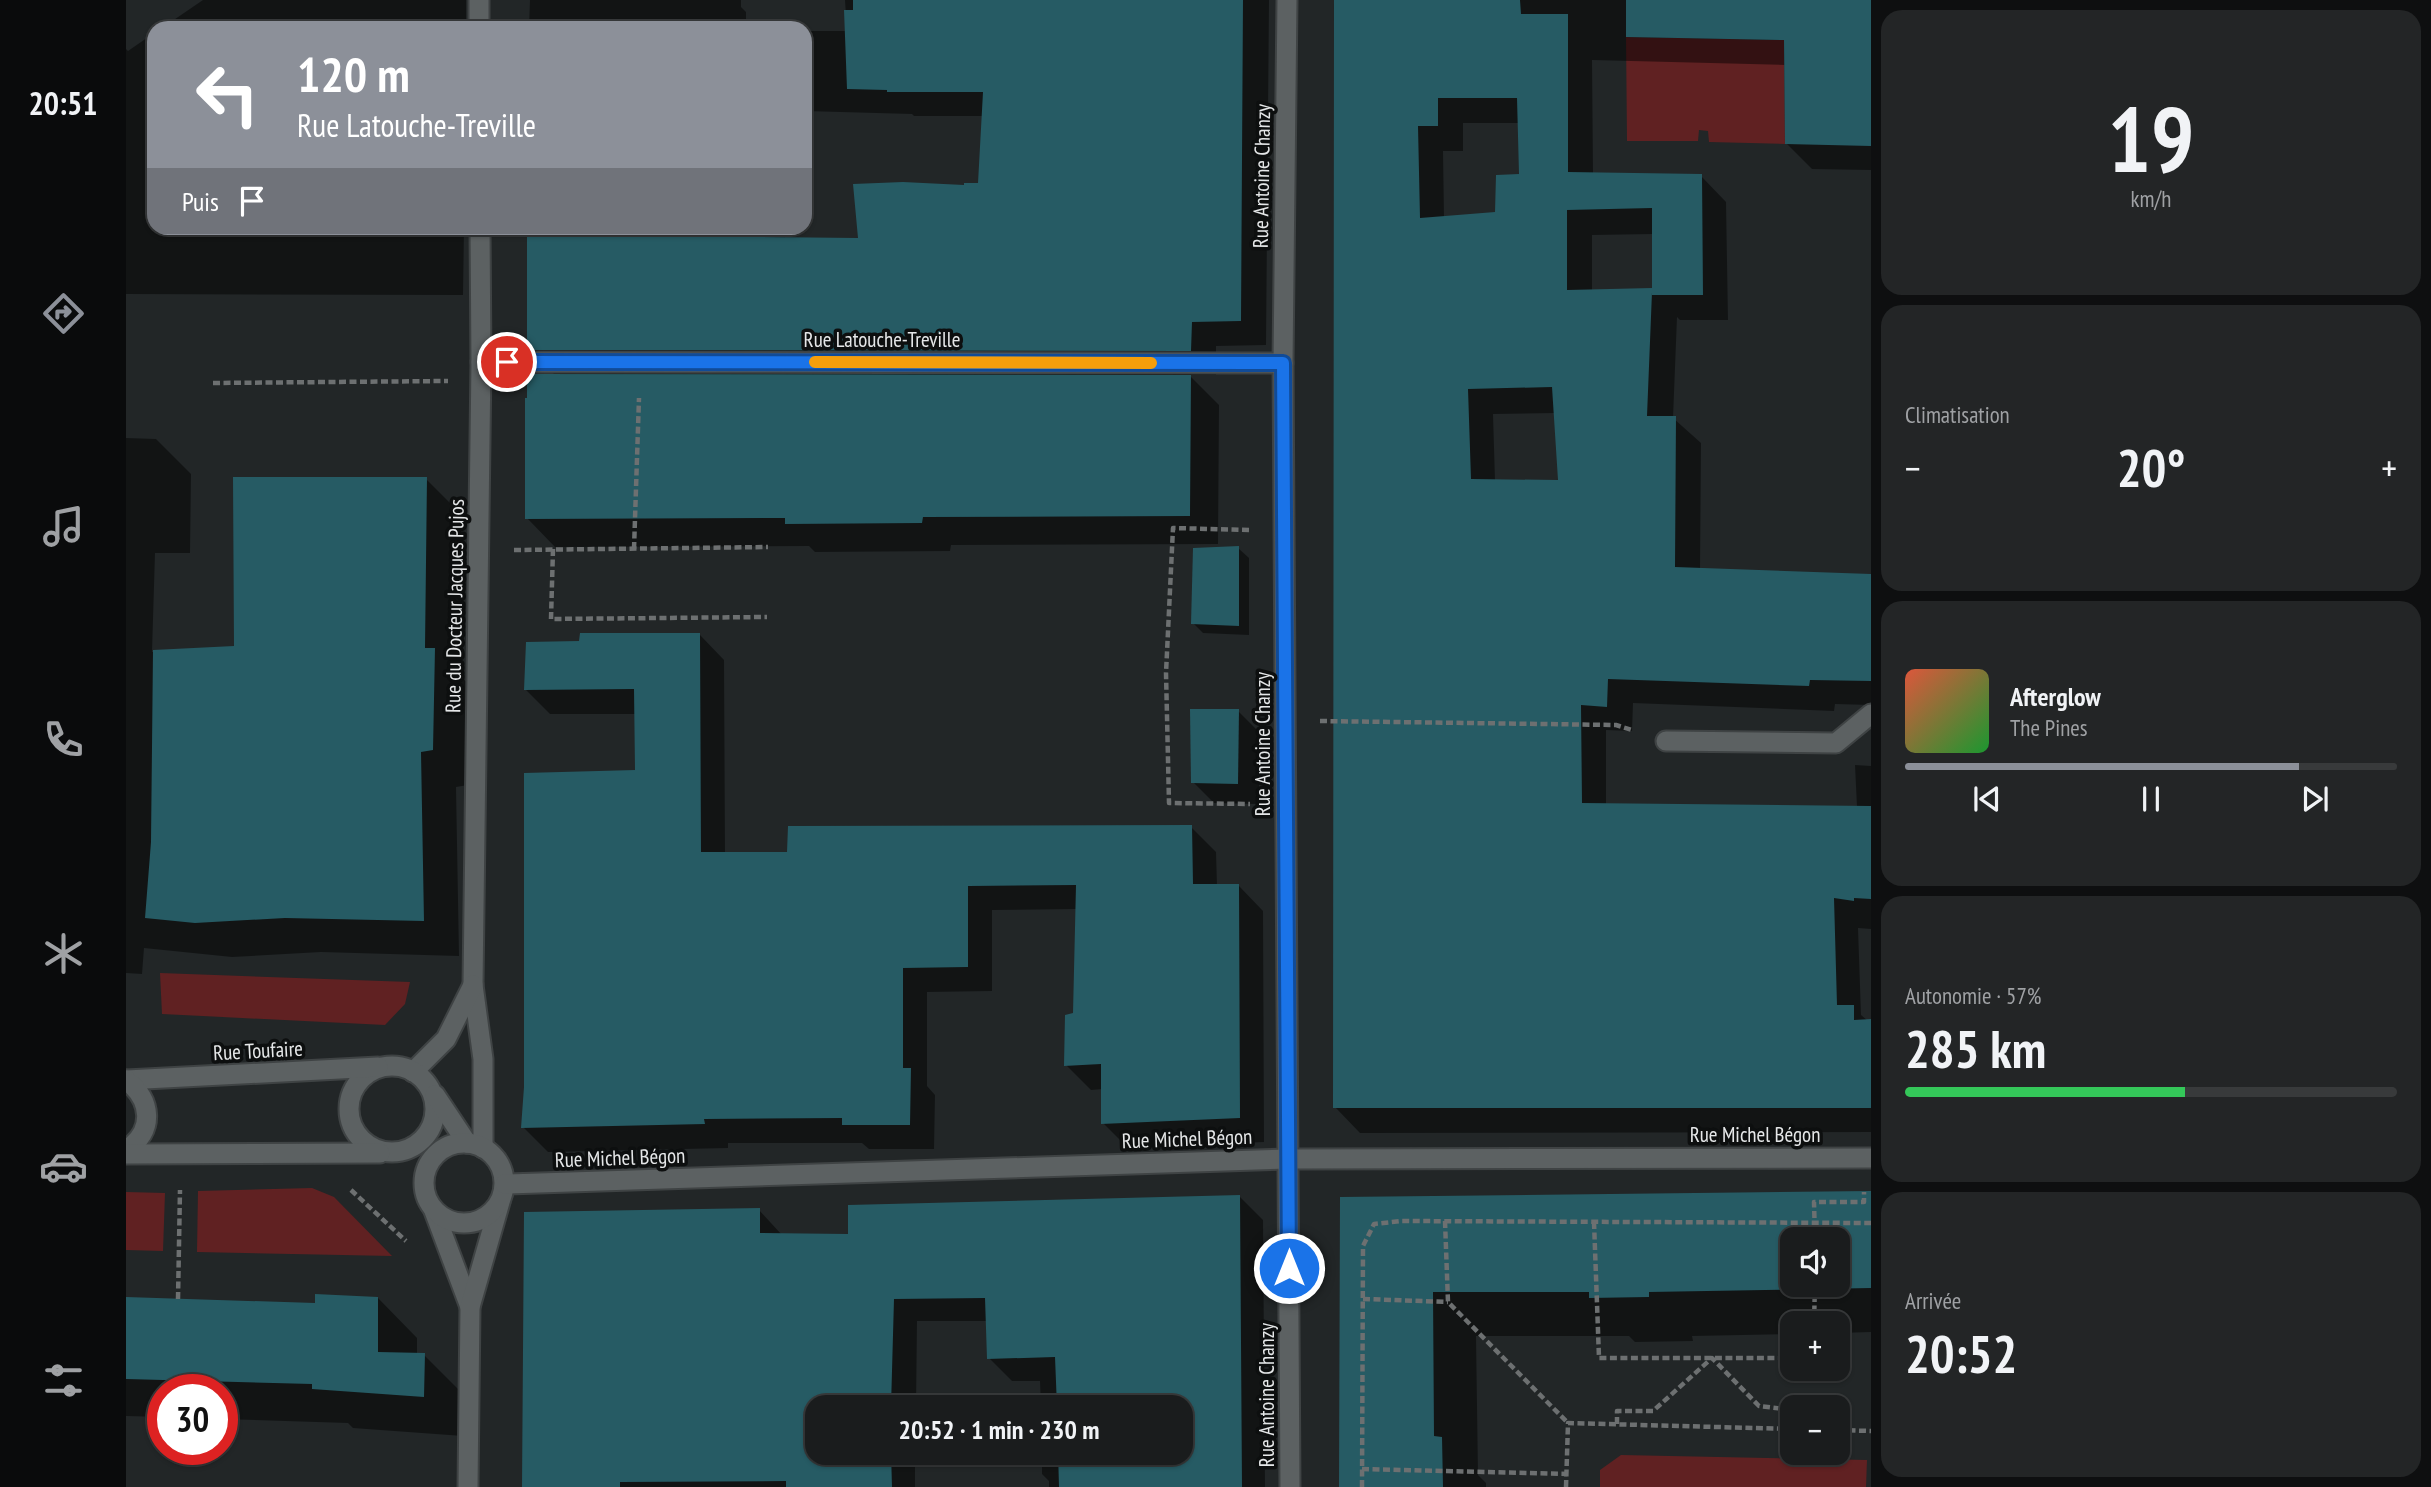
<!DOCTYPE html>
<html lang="fr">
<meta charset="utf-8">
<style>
:root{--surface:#1a1c1d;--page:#232526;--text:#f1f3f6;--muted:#9fa1a4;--line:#383a3b;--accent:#8c9099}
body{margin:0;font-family:"PT Sans Narrow",sans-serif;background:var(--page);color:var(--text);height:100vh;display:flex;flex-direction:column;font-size:26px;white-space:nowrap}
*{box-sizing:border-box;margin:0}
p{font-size:23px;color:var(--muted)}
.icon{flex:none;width:38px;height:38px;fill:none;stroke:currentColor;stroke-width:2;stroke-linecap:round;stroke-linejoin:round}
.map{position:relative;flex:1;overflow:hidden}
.panel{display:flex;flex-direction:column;gap:10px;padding:10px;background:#0e0f10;width:560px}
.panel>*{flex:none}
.banner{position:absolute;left:21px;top:21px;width:665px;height:214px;border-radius:21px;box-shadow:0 2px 5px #0004,0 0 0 2px var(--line);background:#8c9099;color:#fff;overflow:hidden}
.buttons{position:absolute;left:1654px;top:1227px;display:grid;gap:14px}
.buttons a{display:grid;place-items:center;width:70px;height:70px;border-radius:14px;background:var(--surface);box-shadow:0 2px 5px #0004,0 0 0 2px var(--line);font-size:35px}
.speed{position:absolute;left:21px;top:1374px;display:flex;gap:14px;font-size:35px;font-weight:700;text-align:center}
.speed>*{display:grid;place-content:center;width:91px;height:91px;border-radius:50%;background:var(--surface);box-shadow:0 2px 5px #0004,0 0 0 2px var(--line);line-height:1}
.speed .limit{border:10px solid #d22;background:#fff;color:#111}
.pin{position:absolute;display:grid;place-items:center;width:60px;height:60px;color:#fff;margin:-30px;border:4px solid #fff;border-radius:50%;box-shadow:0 2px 7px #0007}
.me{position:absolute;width:77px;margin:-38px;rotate:0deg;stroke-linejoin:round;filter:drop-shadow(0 0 5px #0008)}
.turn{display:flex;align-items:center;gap:24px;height:147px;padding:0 35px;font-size:32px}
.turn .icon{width:91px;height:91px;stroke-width:2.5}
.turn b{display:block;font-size:49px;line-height:60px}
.then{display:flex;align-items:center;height:66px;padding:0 35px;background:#0003;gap:14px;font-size:26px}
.big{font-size:52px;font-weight:800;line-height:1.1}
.panel .tile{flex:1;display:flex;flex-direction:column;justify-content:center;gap:10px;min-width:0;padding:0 24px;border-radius:21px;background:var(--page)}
.panel .dial{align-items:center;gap:0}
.dial b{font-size:91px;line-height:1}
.song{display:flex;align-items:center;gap:21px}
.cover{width:84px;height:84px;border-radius:10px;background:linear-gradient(135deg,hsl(10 70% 55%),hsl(130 70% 35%))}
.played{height:7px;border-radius:4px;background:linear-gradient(90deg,var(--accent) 80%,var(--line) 80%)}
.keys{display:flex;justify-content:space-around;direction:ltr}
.heat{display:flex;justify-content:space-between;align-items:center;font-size:38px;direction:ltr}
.charge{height:10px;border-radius:5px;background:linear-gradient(90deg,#34c759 57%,var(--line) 0)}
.trip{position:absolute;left:679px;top:1395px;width:388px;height:70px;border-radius:21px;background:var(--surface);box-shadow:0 2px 5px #0004,0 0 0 2px var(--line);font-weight:800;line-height:70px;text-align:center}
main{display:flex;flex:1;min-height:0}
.menu{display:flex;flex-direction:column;width:126px;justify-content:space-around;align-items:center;background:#0a0b0c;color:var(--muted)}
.menu .icon{width:49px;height:49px}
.menu .current{color:var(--accent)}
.menu b{font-size:32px;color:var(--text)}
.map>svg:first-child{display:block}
.green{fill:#602122}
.shadow{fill:#0007;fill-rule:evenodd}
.building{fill:#265b64;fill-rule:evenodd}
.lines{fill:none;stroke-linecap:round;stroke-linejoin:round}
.service-casing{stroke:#3f4344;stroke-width:23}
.minor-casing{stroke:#3f4344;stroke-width:23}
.secondary-casing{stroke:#3f4344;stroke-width:23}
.path{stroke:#6d7071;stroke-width:4.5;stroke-dasharray:7 3.5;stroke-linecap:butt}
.service{stroke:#5c6162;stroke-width:19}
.minor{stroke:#5c6162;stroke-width:19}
.secondary{stroke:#5c6162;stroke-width:19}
.route-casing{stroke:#114b97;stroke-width:18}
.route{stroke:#1a73e8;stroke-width:12}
.slow{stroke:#f59e0b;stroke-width:12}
.labels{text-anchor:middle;stroke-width:7;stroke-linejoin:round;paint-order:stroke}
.street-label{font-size:21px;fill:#e5e7e8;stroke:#0d0f0f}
</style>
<main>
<nav class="menu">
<b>20:51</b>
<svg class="icon current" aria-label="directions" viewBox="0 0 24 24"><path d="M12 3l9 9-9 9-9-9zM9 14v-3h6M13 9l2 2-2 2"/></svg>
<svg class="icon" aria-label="music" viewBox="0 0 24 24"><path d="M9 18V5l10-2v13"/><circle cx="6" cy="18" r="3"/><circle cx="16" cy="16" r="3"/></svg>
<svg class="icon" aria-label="phone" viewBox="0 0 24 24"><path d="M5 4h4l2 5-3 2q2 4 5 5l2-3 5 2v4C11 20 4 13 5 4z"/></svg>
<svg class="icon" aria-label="climate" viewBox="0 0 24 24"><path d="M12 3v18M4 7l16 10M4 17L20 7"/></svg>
<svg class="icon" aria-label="car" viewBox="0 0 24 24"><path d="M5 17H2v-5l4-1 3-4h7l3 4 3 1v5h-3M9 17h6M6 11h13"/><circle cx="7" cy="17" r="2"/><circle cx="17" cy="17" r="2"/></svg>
<svg class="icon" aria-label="filters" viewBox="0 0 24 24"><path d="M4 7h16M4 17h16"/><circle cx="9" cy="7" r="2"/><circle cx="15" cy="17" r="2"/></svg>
</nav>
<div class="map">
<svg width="1745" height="1487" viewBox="0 0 1745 1487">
<rect width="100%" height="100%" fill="#222627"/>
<g class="green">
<polygon points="1500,37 1658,40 1659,144 1583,142 1582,131 1573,130 1572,141 1501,141"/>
<polygon points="34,973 284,982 279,1004 259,1025 36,1014"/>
<polygon points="186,1188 208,1197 266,1256 71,1252 72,1191"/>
<polygon points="0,1192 39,1193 37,1251 0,1250"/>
<polygon points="1495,1455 1741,1460 1740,1487 1474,1487 1474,1470"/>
</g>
<g class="shadow">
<polygon points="77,0 340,0 340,28 36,28"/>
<polygon points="404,0 615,0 615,7 620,12 620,28 403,28"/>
<polygon points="719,0 1143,0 1140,345 1090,346 1090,375 1063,375 1093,405 1092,544 825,545 824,551 689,552 683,546 429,547 401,518 430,376 403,349 403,228 659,228 659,239 734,240 840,187 854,185 857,116 788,116 786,114 679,111 679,31 721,31"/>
<path d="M 1210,0 L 1745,0 L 1745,170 L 1686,169 L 1660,143 L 1660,65 L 1466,60 L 1467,174 L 1575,176 L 1600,202 L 1602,320 L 1554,320 L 1551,317 L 1547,418 L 1575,443 L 1574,570 L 1745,575 L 1745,705 L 1709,704 L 1708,711 L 1507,703 L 1506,731 L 1480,730 L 1480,805 L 1731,807 L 1729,765 L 1745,766 L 1745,929 L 1732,928 L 1735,1015 L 1742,1021 L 1745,1021 L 1745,1132 L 1234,1133 L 1209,1107 ZM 1337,123 L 1393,123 L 1395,175 L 1371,213 L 1318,218 L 1317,151 L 1337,151 ZM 1528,234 L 1528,290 L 1466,291 L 1466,235 ZM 1430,413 L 1434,482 L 1369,481 L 1367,414 Z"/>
<polygon points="28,33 28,228 338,228 337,295 0,294 0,49 2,51"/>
<polygon points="0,438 30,439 65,474 64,553 29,553 26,652 110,648 300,479 335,514 333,675 344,685 342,785 330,787 333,956 195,952 106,957 18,948 16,974 0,973"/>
<polygon points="1112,548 1123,558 1123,635 1077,633 1067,623"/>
<polygon points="574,635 598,660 599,854 662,854 1065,827 1090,852 1091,886 1113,886 1137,911 1138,1142 1002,1148 977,1123 977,1089 965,1090 940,1065 948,1015 951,909 866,910 866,991 801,992 801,1086 809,1095 808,1149 743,1149 736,1143 602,1143 602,1148 422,1152 397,1127 511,772 510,714 424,714 400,690"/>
<polygon points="1112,711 1133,732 1133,804 1088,803 1067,782"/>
<path d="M 1745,1193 L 1745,1332 L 1712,1333 L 1712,1323 L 1666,1323 L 1666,1334 L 1566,1336 L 1567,1341 L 1509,1342 L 1503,1336 L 1350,1336 L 1352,1475 L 1360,1483 L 1360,1487 L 1215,1487 L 1216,1199 ZM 1666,1239 L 1712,1239 L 1712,1284 L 1666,1284 Z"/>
<polygon points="1114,1197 1137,1220 1139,1487 923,1487 923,1481 916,1474 916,1452 1055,1452 1055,1407 915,1407 914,1381 886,1381 863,1358 862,1321 791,1321 790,1407 691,1407 691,1452 789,1452 789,1487 398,1487 633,1210 656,1235 724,1235"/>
<polygon points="252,1298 291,1338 291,1355 298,1355 337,1394 337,1436 227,1428 222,1423 96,1419 96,1390 37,1390 37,1417 0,1416 0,1299 191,1305"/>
</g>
<g class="building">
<polygon points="727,0 1117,0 1115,321 1066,322 1065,351 401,350 401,228 633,228 633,237 732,238 727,184 777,182 838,185 838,183 852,183 857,92 761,92 761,90 721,89 718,10 727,10"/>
<path d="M 1208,0 L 1394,0 L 1395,14 L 1442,14 L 1442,172 L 1576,174 L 1577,295 L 1526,295 L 1526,292 L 1521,416 L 1550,416 L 1549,567 L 1745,574 L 1745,681 L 1684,680 L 1683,686 L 1482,679 L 1481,707 L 1455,705 L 1456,803 L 1745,806 L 1745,899 L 1728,898 L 1728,901 L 1708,898 L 1711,1005 L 1728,1005 L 1728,1020 L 1745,1019 L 1745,1108 L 1207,1108 ZM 1312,98 L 1391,98 L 1393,174 L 1370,175 L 1369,212 L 1294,218 L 1292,126 L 1312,126 ZM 1526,208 L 1526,288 L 1441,290 L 1441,210 ZM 1426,387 L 1432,480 L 1345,479 L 1342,389 Z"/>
<polygon points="1500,0 1745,0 1745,146 1659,144 1658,40 1500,37"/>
<polygon points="401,374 1065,375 1064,516 797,517 796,523 659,524 659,518 399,519 399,398 401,398"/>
<polygon points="107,477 301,477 299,648 309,648 307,750 295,752 298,921 159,918 69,923 19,918 25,842 27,650 108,646"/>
<polygon points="1113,546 1113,626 1065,624 1067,548"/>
<polygon points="454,633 574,633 575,852 661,852 662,826 1066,825 1067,884 1113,884 1114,1118 975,1124 975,1064 938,1066 939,1015 947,1013 950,885 842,886 842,967 777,968 777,1068 785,1068 784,1125 716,1125 716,1118 578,1119 579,1124 395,1128 398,1087 398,773 509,770 508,689 398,690 400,642 453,641"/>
<polygon points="1064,709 1113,709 1112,784 1065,783"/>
<path d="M 1745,1191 L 1745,1288 L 1523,1292 L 1523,1297 L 1463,1298 L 1463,1292 L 1307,1292 L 1308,1436 L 1316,1437 L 1317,1487 L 1213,1487 L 1214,1197 ZM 1666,1239 L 1712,1239 L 1712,1284 L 1666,1284 Z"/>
<polygon points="1114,1195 1116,1487 933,1487 932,1452 1055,1452 1055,1407 931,1407 929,1357 861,1359 859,1298 768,1299 765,1407 691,1407 691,1452 765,1452 766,1487 660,1487 660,1481 494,1482 494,1487 396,1487 398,1212 634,1208 634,1233 722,1234 722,1205"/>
<polygon points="189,1294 252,1297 252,1352 299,1353 298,1397 186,1389 186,1384 0,1379 0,1297 189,1303"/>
</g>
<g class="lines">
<defs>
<polyline id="service" points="1540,741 1710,743 1745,714"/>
<g id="minor">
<polyline points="353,0 353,28"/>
<polyline points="1161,0 1157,363 1164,1487"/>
<polyline points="354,228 355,362 347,985 357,1059 357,1148"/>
<polyline points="355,362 1157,363"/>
<polyline points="287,1072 320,1039 347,985"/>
<polyline points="308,1211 344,1307"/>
<polyline points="342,1487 344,1307 374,1202"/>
</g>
<g id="secondary">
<circle cx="266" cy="1109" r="43"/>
<polyline points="0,1080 252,1067"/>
<path d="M 0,1080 C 26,1100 29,1131 0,1150"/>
<polyline points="309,1095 341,1143"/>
<circle cx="338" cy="1183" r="40"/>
<polyline points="0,1154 254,1153"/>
<polyline points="379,1184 1162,1159 1745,1158"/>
</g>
</defs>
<use href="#service" class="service-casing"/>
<use href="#minor" class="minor-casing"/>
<use href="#secondary" class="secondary-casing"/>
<g class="path">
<polyline points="87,383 322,381"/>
<polyline points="1123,530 1047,528 1040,673 1043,803 1124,804"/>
<polyline points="427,549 425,619 641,617"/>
<polyline points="508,549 513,398"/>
<polyline points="388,550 642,547"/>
<polyline points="1194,721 1490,725 1506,730"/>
<polyline points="225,1190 280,1241"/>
<polyline points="1319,1221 1322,1302 1442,1423"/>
<polyline points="1468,1222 1473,1358 1666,1358"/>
<polyline points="1689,1239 1688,1202 1738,1202 1738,1192"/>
<polyline points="52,1299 54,1190"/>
<polyline points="1237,1299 1322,1302"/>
<polyline points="1688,1323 1689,1284"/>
<polyline points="1491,1424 1491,1411 1527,1411 1586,1358 1633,1406 1666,1410"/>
<polyline points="1712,1430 1745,1431"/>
<polyline points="1236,1469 1441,1474"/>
<polyline points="1236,1487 1237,1246 1248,1224 1275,1221 1745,1223"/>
<polyline points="1440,1487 1442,1423 1666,1429"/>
</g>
<use href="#service" class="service"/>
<use href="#minor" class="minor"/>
<use href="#secondary" class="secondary"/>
</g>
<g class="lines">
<defs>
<polyline id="route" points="381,362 1157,363 1163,1268"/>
</defs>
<use href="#route" class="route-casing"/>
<use href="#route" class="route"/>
<polyline class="slow" points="689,362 1025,363"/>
</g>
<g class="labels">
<g class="street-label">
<text transform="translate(1136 176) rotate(-89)" y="7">Rue Antoine Chanzy</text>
<text x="756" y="347">Rue Latouche-Treville</text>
<text transform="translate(329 606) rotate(-89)" y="7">Rue du Docteur Jacques Pujos</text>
<text transform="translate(1137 744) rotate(-90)" y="7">Rue Antoine Chanzy</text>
<text transform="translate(132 1051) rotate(-3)" y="7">Rue Toufaire</text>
<text x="1629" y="1142">Rue Michel Bégon</text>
<text transform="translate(1061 1139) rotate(-2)" y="7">Rue Michel Bégon</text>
<text transform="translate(494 1158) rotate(-2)" y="7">Rue Michel Bégon</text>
<text transform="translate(1141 1395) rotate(-90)" y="7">Rue Antoine Chanzy</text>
</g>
</g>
</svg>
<div class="buttons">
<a><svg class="icon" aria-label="sound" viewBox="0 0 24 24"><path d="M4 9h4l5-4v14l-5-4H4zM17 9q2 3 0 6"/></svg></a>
<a>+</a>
<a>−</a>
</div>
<div class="speed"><div class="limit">30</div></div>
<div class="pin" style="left:381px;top:362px;background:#d93025"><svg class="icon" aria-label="arrive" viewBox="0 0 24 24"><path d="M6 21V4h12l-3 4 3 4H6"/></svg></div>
<svg class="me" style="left:1163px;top:1268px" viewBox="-20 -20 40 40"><circle r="17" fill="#1a73e8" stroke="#fff" stroke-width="3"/><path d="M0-11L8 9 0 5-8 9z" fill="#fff"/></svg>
<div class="trip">20:52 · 1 min · 230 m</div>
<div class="banner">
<div class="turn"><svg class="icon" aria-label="left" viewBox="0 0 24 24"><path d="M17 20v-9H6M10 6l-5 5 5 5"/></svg><div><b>120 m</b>Rue Latouche-Treville</div></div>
<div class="then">Puis<svg class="icon" aria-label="arrive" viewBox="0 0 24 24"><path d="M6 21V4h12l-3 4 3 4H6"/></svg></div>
</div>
</div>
<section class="panel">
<div class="tile dial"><b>19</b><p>km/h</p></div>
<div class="tile"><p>Climatisation</p>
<div class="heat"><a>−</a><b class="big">20°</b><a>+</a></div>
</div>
<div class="tile">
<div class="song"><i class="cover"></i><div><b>Afterglow</b><p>The Pines</p></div></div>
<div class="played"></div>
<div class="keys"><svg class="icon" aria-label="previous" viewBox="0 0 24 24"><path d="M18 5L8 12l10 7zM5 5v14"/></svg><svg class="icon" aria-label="pause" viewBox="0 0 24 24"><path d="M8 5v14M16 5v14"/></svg><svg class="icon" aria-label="next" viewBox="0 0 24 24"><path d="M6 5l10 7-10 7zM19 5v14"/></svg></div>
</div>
<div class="tile"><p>Autonomie · 57%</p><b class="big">285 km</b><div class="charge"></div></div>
<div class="tile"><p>Arrivée</p><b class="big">20:52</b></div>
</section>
</main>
